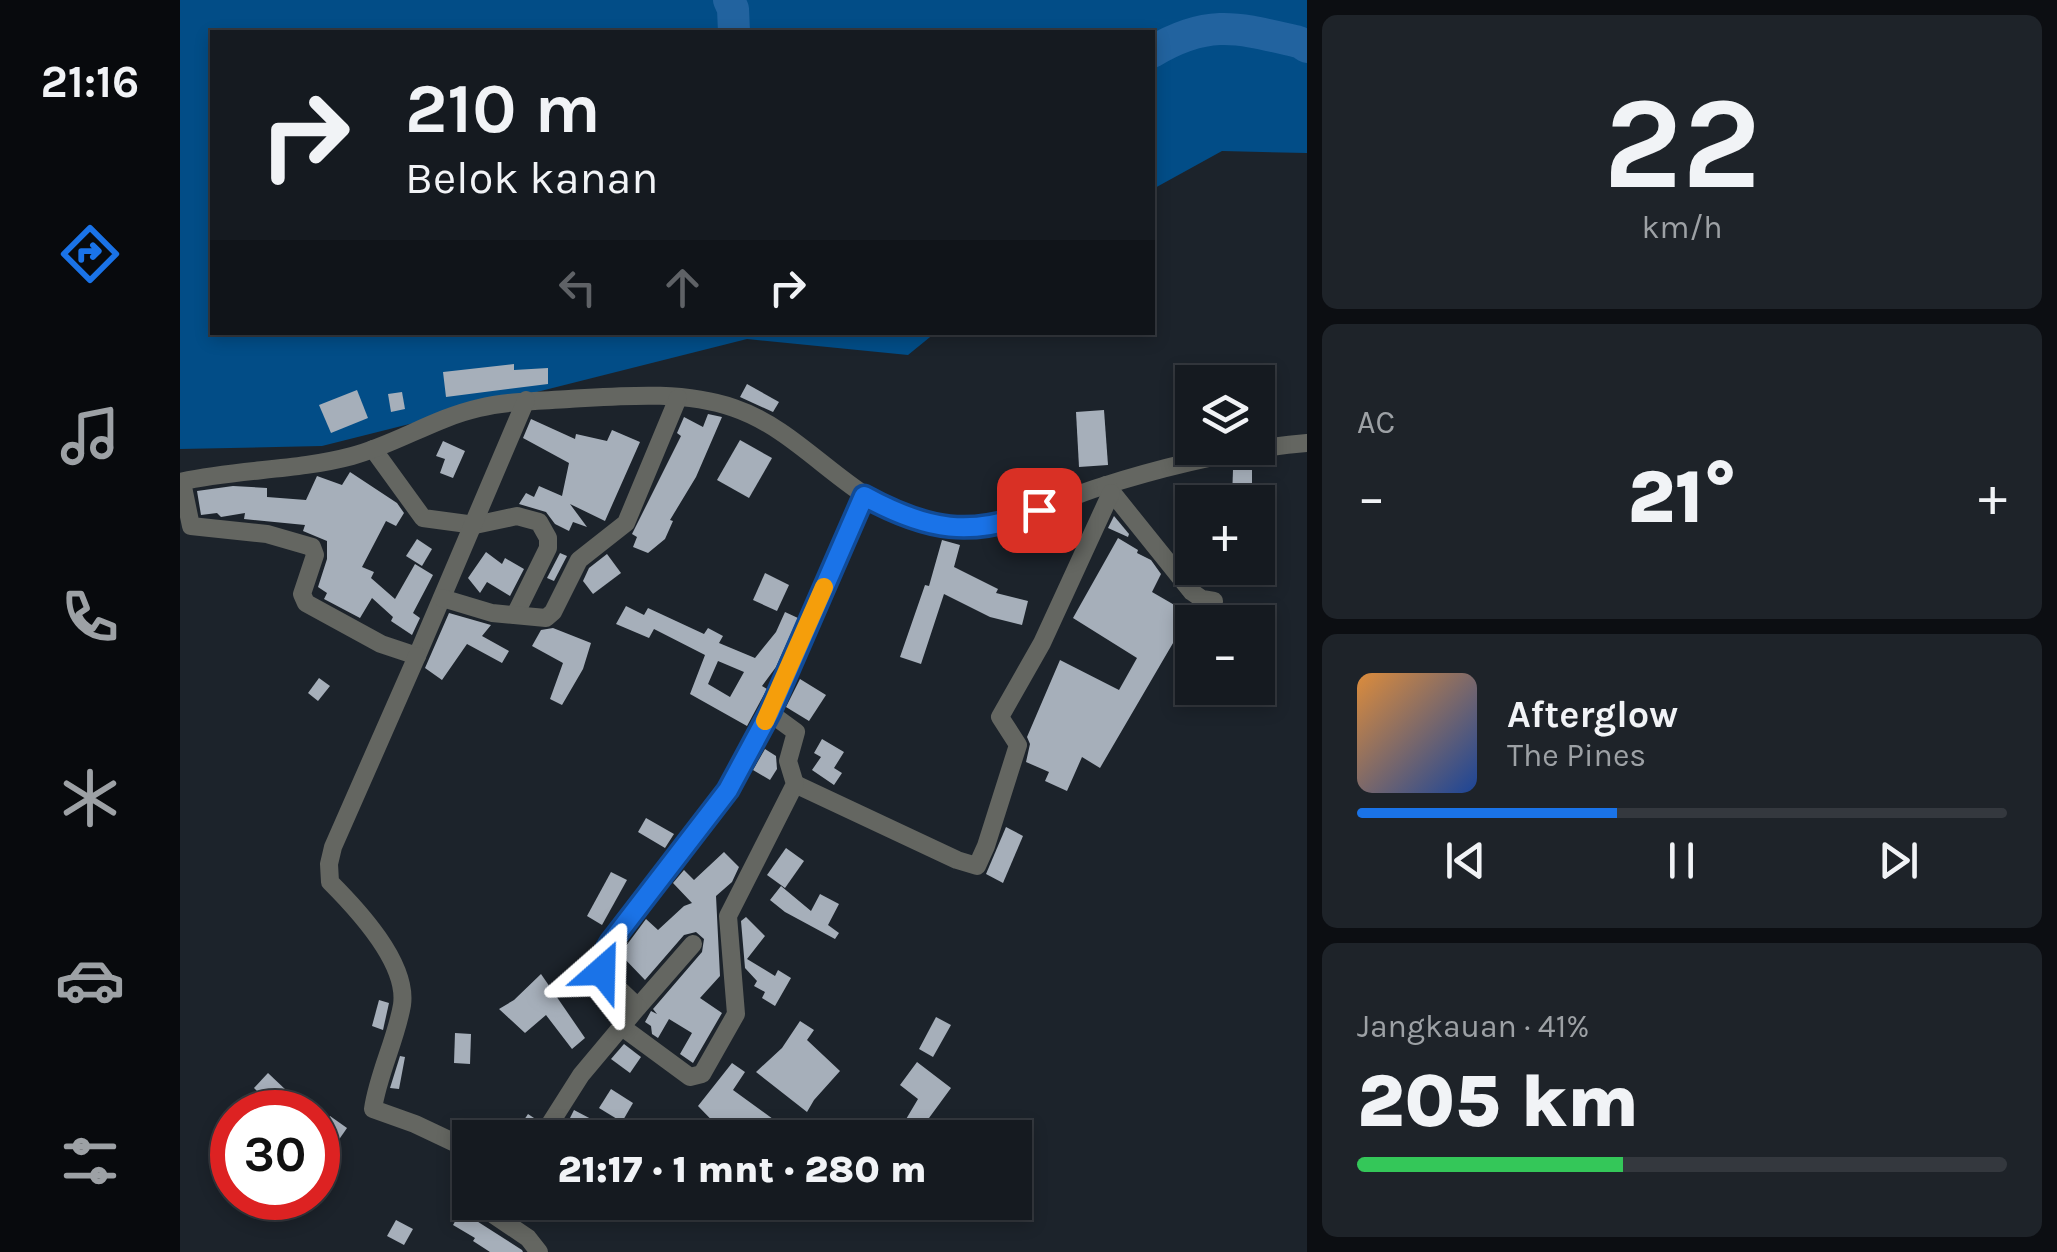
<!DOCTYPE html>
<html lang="id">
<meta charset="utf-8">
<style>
:root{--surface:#151a20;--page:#1e2329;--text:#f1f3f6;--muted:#9da1a5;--line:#34383e;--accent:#1a73e8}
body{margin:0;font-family:Karla,sans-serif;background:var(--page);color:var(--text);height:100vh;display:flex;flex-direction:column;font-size:38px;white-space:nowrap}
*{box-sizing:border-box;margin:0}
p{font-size:32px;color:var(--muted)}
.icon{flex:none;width:55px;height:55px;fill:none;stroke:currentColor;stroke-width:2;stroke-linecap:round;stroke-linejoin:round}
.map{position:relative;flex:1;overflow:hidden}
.side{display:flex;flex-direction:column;gap:15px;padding:15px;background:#0c0e12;width:750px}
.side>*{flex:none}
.guide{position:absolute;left:30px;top:30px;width:945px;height:305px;border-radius:0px;box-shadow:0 5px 15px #0003,0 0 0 2px var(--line);background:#151a20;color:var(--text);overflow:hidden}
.tools{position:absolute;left:995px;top:365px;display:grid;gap:20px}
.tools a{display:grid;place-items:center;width:100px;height:100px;border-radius:0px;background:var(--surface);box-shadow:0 5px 15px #0003,0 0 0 2px var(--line);font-size:50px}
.speed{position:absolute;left:30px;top:1090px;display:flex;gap:20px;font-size:50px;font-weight:700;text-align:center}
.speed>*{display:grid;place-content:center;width:130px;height:130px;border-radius:50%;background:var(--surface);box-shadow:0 5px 15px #0003,0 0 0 2px var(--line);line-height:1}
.speed .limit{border:15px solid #d22;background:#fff;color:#111}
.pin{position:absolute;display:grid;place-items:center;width:85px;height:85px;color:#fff;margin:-42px;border-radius:20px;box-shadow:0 5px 15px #0006}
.me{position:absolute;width:110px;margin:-55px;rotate:25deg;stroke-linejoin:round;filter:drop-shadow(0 0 8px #0008)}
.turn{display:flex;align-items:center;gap:35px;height:210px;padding:0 30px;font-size:45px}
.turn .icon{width:130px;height:130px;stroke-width:2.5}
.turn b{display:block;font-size:70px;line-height:85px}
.lanes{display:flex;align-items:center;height:95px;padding:0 30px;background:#0003;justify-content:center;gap:50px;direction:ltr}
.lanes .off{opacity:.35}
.big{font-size:75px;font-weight:800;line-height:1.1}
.side .tile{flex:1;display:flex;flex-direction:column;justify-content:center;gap:15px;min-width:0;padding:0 35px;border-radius:15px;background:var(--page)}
.side .dial{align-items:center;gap:0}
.dial b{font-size:130px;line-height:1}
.song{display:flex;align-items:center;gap:30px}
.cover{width:120px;height:120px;border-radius:15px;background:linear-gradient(135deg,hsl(30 70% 55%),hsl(220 70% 35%))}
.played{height:10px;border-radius:5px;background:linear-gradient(90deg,var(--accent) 40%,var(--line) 40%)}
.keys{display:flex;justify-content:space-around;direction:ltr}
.heat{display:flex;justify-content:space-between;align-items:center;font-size:55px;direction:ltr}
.charge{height:15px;border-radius:8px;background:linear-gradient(90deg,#34c759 41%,var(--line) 0)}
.trip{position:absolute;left:272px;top:1120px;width:580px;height:100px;border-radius:0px;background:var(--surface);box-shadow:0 5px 15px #0003,0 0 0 2px var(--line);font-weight:800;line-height:100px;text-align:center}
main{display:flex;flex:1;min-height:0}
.menu{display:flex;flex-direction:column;width:180px;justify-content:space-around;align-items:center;background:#080a0d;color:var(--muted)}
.menu .icon{width:70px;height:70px}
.menu .selected{color:var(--accent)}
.menu b{font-size:45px;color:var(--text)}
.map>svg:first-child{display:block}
.forest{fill:#024d87}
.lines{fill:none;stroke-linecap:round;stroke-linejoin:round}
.river{stroke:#22639f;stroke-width:32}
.building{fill:#a6afba;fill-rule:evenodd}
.street{stroke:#646661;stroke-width:18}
.route-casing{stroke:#114b97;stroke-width:25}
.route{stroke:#1a73e8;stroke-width:18}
.slow{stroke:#f59e0b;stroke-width:18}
</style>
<main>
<nav class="menu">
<b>21:16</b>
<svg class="icon selected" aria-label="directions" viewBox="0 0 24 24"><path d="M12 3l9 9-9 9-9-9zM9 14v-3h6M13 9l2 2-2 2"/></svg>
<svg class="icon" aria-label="music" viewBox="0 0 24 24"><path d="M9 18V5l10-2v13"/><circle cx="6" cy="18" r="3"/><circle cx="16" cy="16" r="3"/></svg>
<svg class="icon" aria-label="phone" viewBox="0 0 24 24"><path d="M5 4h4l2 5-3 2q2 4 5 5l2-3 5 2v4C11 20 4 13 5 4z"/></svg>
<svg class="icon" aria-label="climate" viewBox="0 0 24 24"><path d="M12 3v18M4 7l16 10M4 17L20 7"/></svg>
<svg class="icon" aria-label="car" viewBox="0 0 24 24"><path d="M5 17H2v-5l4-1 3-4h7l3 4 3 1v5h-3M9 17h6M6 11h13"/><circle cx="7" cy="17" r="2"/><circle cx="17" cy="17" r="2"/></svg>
<svg class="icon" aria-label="filters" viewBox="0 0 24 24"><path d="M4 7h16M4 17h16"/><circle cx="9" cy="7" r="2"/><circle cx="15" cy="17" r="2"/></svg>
</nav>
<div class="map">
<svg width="1127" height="1252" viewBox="0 0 1127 1252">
<rect width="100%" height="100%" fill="#1c232b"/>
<polygon class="forest" points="0,0 1127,0 1127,153 1042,151 973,189 972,32 32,32 32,332 755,333 728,355 567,339 142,446 0,449"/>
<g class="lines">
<g class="river">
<polyline points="549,0 553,9 554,32"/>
<path d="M 972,52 C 1029,18 1058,28 1119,42 L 1127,47"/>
</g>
</g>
<g class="building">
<polygon points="334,364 334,370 368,368 368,384 266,397 263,372"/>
<polygon points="567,384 599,402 593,412 560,397"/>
<polygon points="177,390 188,418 151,433 139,405"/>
<polygon points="222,392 225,409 211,412 208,394"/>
<polygon points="924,410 928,465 899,467 896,412"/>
<polygon points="528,414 542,417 516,477 490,520 493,521 485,539 468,553 453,547 457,537 452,534 501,436 497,433 504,417 523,427"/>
<polygon points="351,419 395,439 396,434 427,441 432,430 460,442 425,521 390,504 407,527 393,522 389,531 375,524 366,512 339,504 346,493 354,497 359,486 382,496 389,463 343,438"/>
<polygon points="560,440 592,458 569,498 537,480"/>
<polygon points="263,441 285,451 273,478 260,473 265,459 256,456"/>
<polygon points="1053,470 1072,470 1072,498 1052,498"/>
<polygon points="170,472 217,503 224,513 216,526 206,521 182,567 194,572 191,578 215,599 235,564 253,575 233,613 240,618 232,635 211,621 213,617 192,598 180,618 144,599 147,593 138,587 147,559 147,541 123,531 125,525 64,519 65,513 41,517 37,513 21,515 17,491 53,486 87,488 87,497 126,500 137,476 162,485"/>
<polygon points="934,516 949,534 948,537 928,528"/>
<polygon points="938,538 958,550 957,553 971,560 981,574 972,592 1010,614 920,768 902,757 887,791 865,781 869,772 846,762 850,744 847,737 880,660 939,690 957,658 893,618"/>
<polygon points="237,539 252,549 242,566 226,556"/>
<polygon points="762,540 780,545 774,567 818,589 816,593 848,601 842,625 810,617 764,594 741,664 720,657 745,585 749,586"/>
<polygon points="306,552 322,564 325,558 344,569 330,596 307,582 300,593 288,578"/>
<polygon points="380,553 387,556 374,581 367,578"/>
<polygon points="427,554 441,573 413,594 403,581 409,568"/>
<polygon points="585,573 609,585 597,611 573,600"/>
<path d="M 446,606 L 464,615 L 468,608 L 524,634 L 528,628 L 543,636 L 539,643 L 575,658 L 596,632 L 605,612 L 618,618 L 596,667 L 582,686 L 587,689 L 567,726 L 510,694 L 525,655 L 474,629 L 469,638 L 436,624 ZM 538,661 L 564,672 L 550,697 L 528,684 Z"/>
<polygon points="269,613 311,625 302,636 329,651 322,663 287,644 262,680 245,668"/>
<polygon points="373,628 411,643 403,669 382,705 370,699 383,663 352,646 361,630"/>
<polygon points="139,678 150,686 138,701 128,693"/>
<polygon points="620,679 646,695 629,721 606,707"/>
<polygon points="642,739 664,752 654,768 662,773 654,785 632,770 641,757 634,753"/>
<polygon points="585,749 596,756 597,769 590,780 573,770"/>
<polygon points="466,818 494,834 485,848 458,832"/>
<polygon points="826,827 843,836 823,883 806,874"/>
<polygon points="606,848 624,861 605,888 587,875"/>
<polygon points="544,852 559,867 552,882 536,896 540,976 520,998 542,1013 513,1063 500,1054 512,1033 489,1019 478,1038 472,1034 471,1026 465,1022 471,1011 477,1014 473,1009 522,952 524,939 516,932 504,935 465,980 440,954 466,919 478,930 504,906 512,903 493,883 504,870 514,880"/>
<polygon points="431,872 447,880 422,925 407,916"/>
<polygon points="601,886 631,911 640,894 659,904 648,925 659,933 655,939 605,912 590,900"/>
<polygon points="566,917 585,936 567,959 595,976 598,970 611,978 595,1006 582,998 585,992 574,986 577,981 565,968 561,921"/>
<polygon points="361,974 405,1038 392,1049 366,1015 345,1033 319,1009 334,1000"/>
<polygon points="199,1000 209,1003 203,1030 192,1026"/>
<polygon points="756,1017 771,1025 753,1057 739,1049"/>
<polygon points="620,1021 634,1030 627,1040 660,1071 634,1100 627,1112 576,1072 602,1048"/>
<polygon points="275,1033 291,1034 290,1064 274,1063"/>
<polygon points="444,1044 461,1057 450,1073 431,1059"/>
<polygon points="220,1056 225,1057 219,1089 210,1088"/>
<polygon points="737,1062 771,1088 749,1118 761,1129 754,1138 743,1138 722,1126 738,1099 720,1085"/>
<polygon points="552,1063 565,1072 553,1090 619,1138 549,1138 518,1106"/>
<polygon points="88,1073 107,1091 92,1106 74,1088"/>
<polygon points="431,1089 453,1103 442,1122 419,1108"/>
<polygon points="394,1110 413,1120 404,1138 376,1138 378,1134 381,1136"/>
<polygon points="348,1114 357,1120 349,1138 332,1138"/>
<polygon points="150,1116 167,1128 158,1141 141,1129"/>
<polygon points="281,1211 342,1250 343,1252 310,1252 293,1241 295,1238 273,1225"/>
<polygon points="216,1220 233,1229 224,1245 207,1236"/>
</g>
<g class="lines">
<g class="street">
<polyline points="193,449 243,518 295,525 337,516 359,522 368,538 368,548 335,615"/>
<path d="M 0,482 C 56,469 116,471 172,456 C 216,444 255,418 299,408 C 328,401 359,401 389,399 C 442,396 502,390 554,408 C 631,434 679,520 769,528 C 824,532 869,503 920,487 C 986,466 1058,449 1127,443"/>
<polyline points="2,482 11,526 87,534 132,547 135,555 122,594 126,603 201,644 237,656 346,400"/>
<polyline points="926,485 1012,592 1022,599 1034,601"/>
<polyline points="262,598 312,613 366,618 373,612 399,560 446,523 498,398"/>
<path d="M 237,656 L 153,847 L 149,864 L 150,882 C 177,909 228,963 222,1005 C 216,1040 198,1074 193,1109 L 235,1124 L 290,1150"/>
<polyline points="615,784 777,860 797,866 806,846 838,745 820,717 862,643 931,493"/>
<polyline points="458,1007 513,944"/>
<polyline points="442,1027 510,1077 522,1074 556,1014 548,916 615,784 608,761 616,732 590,713"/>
<polyline points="361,1138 401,1075 458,1007 424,975 424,954 548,790 590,713 684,496"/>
<polyline points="312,1202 314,1215 348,1238 359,1252"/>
</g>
</g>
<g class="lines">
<defs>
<path id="route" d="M 422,971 L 424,954 L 431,942 L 548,790 L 590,712 L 684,496 C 746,530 792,539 859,510"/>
</defs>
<use href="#route" class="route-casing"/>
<use href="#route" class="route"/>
<polyline class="slow" points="585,721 644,587"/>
</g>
</svg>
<div class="tools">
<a><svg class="icon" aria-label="layers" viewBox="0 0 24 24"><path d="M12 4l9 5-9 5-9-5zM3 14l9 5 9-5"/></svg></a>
<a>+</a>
<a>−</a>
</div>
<div class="speed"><div class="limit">30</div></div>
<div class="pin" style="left:859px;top:510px;background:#d93025"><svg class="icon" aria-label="arrive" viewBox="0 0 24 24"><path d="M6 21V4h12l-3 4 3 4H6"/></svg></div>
<svg class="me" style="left:422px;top:971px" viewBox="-20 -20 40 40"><path d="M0-17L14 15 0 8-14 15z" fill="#1a73e8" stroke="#fff" stroke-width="4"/></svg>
<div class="trip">21:17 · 1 mnt · 280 m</div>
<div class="guide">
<div class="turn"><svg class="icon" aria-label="right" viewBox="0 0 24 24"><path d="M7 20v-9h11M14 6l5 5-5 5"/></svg><div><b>210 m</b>Belok kanan</div></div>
<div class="lanes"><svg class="icon off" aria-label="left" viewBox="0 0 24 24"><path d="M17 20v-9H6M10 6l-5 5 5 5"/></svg><svg class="icon off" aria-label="ahead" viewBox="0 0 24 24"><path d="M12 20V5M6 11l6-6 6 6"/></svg><svg class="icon" aria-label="right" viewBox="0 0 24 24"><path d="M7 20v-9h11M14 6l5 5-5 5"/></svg></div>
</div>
</div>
<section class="side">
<div class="tile dial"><b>22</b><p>km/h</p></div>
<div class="tile"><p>AC</p>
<div class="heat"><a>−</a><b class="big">21°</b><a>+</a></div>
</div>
<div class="tile">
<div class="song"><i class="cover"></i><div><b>Afterglow</b><p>The Pines</p></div></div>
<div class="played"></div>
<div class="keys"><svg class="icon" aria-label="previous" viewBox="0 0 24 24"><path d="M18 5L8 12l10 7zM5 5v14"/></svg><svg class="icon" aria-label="pause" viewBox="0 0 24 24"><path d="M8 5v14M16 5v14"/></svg><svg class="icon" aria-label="next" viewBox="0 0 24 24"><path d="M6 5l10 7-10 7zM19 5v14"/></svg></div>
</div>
<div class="tile"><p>Jangkauan · 41%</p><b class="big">205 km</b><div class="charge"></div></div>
</section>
</main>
